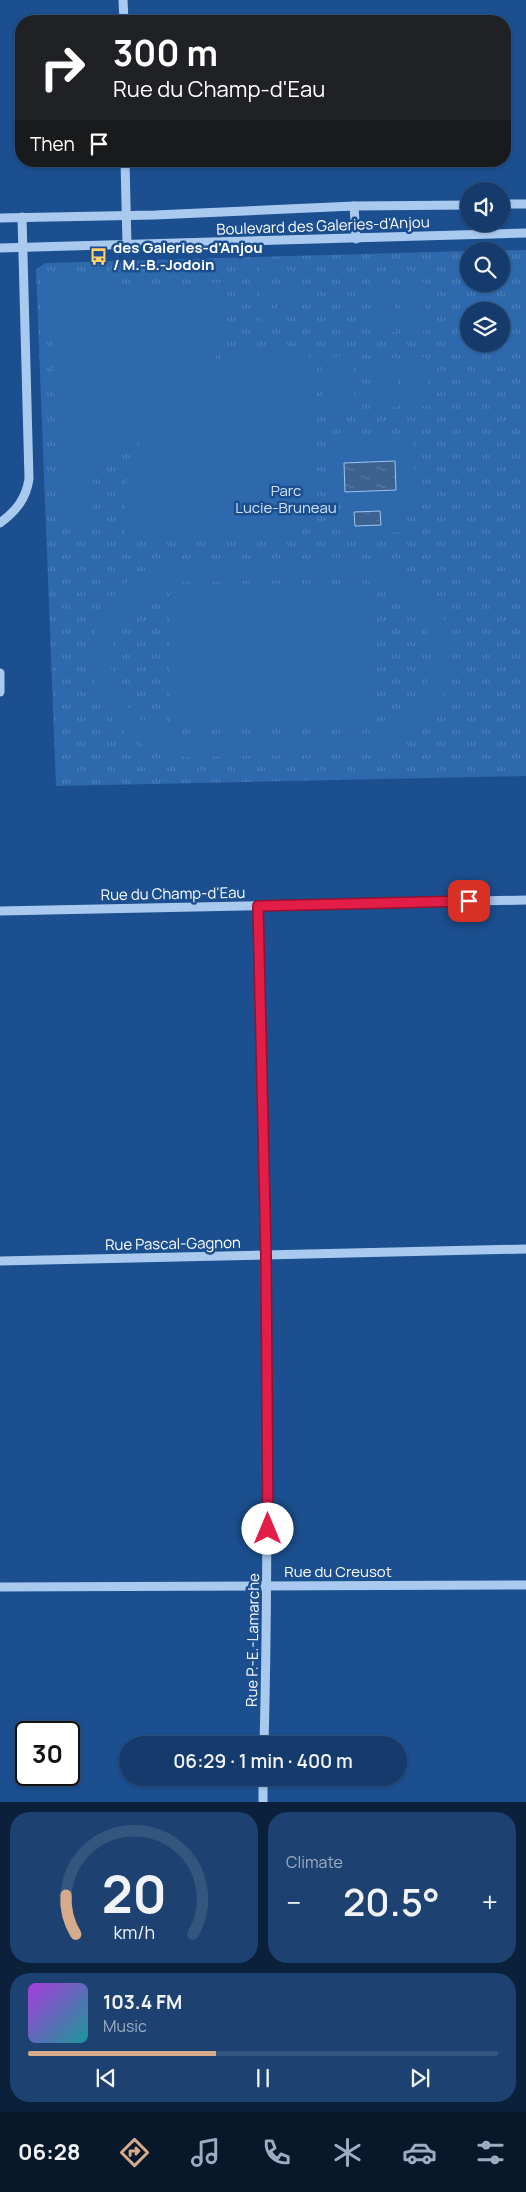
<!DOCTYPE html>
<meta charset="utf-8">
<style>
:root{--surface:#143b6b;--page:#1d4271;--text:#f1f3f6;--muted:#9dadc1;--line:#33557e;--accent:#d6ab8b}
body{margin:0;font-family:Manrope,sans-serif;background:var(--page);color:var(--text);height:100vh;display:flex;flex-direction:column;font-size:19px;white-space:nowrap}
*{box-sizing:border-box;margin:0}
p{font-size:16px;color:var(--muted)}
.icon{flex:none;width:28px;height:28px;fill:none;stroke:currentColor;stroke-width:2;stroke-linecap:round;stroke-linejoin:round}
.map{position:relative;height:1802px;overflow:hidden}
.drawer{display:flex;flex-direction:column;gap:10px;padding:10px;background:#0b203b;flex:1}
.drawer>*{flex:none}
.guide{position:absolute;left:15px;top:15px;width:496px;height:152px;border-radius:20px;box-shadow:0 1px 4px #0004,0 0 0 1px var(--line);background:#202124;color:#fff;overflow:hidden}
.fabs{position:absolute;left:460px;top:182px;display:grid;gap:10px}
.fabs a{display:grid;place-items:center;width:50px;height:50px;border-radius:50%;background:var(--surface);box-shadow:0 1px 4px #0004,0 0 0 1px var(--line);font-size:25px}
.speed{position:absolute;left:15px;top:1721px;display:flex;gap:10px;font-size:25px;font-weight:700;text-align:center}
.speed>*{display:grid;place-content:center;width:65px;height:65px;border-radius:50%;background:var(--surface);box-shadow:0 1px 4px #0004,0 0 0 1px var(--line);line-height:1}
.speed .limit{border:2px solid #111;border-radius:8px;background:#fff;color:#111}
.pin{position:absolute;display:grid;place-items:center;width:42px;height:42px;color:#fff;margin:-21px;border-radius:10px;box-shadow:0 2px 8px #0006}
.me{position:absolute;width:55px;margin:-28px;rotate:0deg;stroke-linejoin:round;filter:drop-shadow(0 0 4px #0008)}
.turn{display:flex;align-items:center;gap:18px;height:105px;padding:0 15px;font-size:22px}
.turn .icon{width:65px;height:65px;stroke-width:2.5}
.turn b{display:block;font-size:35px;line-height:42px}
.then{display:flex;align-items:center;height:48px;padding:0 15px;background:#0003;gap:10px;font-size:19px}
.big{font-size:38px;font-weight:600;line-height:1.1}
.drawer .tile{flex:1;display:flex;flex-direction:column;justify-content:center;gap:8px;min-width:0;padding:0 18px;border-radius:20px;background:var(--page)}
.drawer .dial{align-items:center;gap:0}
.dial svg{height:130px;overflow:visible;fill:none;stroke:var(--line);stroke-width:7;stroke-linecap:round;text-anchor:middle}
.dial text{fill:var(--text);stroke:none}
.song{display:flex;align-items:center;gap:15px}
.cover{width:60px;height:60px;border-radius:8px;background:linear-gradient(135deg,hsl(280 70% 55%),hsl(180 70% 35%))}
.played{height:5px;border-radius:2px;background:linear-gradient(90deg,var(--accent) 40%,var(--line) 40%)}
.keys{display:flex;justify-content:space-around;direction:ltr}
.heat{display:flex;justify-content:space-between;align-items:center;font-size:28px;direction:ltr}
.drawer .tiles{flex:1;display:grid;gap:10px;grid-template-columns:1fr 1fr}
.tile:last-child{grid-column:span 2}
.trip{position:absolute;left:119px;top:1736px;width:288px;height:50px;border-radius:25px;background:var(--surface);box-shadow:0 1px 4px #0004,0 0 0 1px var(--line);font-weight:600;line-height:50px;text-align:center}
.menu{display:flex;height:80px;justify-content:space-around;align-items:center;background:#08182b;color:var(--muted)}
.menu .icon{width:35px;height:35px}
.menu .current{color:var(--accent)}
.menu b{font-size:22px;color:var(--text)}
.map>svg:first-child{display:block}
.grass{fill:url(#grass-tufts);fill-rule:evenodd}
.pitch{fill:#2e69ad;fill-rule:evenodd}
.water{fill:url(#water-ripples);stroke:#9cc4f0}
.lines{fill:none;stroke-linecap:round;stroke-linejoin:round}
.minor{stroke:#a9c9ee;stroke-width:9}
.route-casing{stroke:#92132f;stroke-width:12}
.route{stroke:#e11d48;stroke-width:9}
.labels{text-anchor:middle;stroke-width:5;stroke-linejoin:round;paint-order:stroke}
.street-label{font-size:15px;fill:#fff;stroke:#1b4f8f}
.poi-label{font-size:15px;font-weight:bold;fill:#fff;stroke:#1b4f8f;text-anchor:start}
.park-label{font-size:15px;fill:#cfe3fa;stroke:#1b4f8f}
</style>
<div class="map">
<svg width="526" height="1802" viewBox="0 0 526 1802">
<defs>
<pattern id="grass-tufts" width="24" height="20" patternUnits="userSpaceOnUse" patternTransform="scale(1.25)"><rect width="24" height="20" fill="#2e69ad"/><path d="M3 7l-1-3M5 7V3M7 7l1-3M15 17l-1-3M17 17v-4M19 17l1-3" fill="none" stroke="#4d80b9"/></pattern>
<pattern id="water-ripples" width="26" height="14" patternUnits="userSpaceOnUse" patternTransform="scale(1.25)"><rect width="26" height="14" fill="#3c6290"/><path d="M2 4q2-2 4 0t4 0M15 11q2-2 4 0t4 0" fill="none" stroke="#597aa1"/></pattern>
</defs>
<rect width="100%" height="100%" fill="#1b4f8f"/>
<path class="grass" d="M 526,250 L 526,776 L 56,786 L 36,269 L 46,263 L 469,251 L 469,284 L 501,284 L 501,251 L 472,251 ZM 469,311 L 501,311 L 501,344 L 469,344 Z"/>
<g class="pitch">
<polygon points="260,264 270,264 271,321 261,321"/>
<path d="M 101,274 L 101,286 L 226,283 L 225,318 L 219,350 L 211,366 C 240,346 275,344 309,348 L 311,420 L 315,420 L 317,511 L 287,540 L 232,541 L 231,538 L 126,540 C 123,502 123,476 140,442 C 114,458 86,462 56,463 L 53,336 L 41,336 L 41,300 L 65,275 Z"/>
<polygon points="424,282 426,331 404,332 403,283"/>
<polygon points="394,283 396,332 374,332 372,284"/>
<polygon points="298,284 298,315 278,315 277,285"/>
<polygon points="353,356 355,410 323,411 321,357"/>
<polygon points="426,357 428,406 406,407 404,358"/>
<polygon points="396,358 398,407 376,408 375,359"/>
<polygon points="413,435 416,514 403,515 404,532 344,534 344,505 333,505 331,438"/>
<polygon points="61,465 92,465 93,522 62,523"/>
<path d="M 351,558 C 479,564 488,738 360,754 L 177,757 C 64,737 63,576 178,562 ZM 357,579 C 455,587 456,724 357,735 L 173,736 C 87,711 91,596 179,582 Z"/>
<polygon points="374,589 376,723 171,727 169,593"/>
</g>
<g class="water">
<polygon points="395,461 396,490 345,492 344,463"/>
<polygon points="380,511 381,525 355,526 354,512"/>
</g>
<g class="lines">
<g class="minor">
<polyline points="123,0 124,21"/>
<polyline points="125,161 127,245"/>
<polyline points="501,204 526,204"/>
<polyline points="354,206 356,239"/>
<polyline points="0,218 155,215 354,206 469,205"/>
<polyline points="0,248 526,233"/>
<path d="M 0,523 C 16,511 26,499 29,479 L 22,217"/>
<polyline points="0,673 0,692"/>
<path d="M 258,906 C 264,1186 271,1465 264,1745"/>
<polyline points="0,911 526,900"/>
<polyline points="0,1261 526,1249"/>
<polyline points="0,1587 526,1585"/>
<polyline points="263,1802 263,1778"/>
</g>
</g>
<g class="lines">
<defs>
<polyline id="route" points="268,1529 266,1256 258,906 469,901"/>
</defs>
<use href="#route" class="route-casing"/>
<use href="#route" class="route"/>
</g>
<defs>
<symbol id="bus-bare" viewBox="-9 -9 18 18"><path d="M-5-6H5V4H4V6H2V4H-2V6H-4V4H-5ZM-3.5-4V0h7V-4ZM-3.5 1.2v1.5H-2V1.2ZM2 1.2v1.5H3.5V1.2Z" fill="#ffd166" stroke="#1b4f8f" stroke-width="2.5" paint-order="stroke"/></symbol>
</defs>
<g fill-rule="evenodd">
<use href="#bus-bare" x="86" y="244" width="25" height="25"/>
</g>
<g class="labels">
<g class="street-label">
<text transform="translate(323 226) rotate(-2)" y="5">Boulevard des Galeries-d'Anjou</text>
<text transform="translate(173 894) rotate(-1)" y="5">Rue du Champ-d'Eau</text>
<text transform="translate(173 1244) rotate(-1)" y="5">Rue Pascal-Gagnon</text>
<text x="338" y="1577">Rue du Creusot</text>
<text transform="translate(253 1640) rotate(-89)" y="5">Rue P.-E.-Lamarche</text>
</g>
<g class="poi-label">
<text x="113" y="253">des Galeries-d'Anjou<tspan x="113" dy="17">/ M.-B.-Jodoin</tspan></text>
</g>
<g class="park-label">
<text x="286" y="496">Parc<tspan x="286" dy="17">Lucie-Bruneau</tspan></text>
</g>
</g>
</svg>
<div class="fabs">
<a><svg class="icon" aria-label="sound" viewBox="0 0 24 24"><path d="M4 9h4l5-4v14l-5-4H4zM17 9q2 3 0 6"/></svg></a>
<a><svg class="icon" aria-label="search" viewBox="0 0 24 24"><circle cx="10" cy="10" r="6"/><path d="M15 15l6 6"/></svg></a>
<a><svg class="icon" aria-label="layers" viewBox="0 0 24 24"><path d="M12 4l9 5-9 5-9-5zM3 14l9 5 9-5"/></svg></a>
</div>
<div class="speed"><div class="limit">30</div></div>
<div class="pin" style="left:469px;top:901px;background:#d93025"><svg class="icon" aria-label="arrive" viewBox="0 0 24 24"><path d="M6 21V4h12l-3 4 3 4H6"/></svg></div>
<svg class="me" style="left:268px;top:1529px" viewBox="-20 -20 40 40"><circle r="19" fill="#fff"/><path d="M0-13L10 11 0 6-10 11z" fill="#e11d48"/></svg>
<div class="trip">06:29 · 1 min · 400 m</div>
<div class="guide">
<div class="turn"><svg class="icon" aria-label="right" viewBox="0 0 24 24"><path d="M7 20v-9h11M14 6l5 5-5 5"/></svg><div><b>300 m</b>Rue du Champ-d'Eau</div></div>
<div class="then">Then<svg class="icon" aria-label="arrive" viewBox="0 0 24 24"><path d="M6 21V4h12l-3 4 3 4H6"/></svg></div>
</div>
</div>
<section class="drawer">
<div class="tiles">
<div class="tile dial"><svg viewBox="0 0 100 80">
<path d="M14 69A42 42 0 1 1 86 69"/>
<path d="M14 69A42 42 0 0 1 8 45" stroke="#d6ab8b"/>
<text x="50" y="56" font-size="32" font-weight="700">20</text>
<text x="50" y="72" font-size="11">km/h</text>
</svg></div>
<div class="tile"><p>Climate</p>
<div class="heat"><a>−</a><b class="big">20.5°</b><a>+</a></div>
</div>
<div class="tile">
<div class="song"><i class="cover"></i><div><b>103.4 FM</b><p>Music</p></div></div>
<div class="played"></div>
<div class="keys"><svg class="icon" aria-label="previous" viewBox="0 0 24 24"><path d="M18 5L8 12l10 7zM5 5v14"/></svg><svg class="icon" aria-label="pause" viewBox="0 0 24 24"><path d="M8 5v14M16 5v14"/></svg><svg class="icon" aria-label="next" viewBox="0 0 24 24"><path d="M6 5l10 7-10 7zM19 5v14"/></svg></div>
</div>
</div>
</section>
<nav class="menu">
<b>06:28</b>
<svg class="icon current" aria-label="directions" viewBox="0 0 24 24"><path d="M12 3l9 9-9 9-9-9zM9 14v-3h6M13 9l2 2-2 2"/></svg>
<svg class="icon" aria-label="music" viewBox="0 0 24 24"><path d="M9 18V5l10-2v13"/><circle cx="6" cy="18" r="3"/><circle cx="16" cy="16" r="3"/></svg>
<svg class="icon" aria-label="phone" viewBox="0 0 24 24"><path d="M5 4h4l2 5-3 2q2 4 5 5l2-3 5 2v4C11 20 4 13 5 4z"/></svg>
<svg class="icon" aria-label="climate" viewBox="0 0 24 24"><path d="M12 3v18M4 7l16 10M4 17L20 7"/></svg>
<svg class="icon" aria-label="car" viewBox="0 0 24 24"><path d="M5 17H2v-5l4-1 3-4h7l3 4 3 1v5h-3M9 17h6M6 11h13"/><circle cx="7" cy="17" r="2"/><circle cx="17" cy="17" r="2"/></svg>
<svg class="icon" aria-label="filters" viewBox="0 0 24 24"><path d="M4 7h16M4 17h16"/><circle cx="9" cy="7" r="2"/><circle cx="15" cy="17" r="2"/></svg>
</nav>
